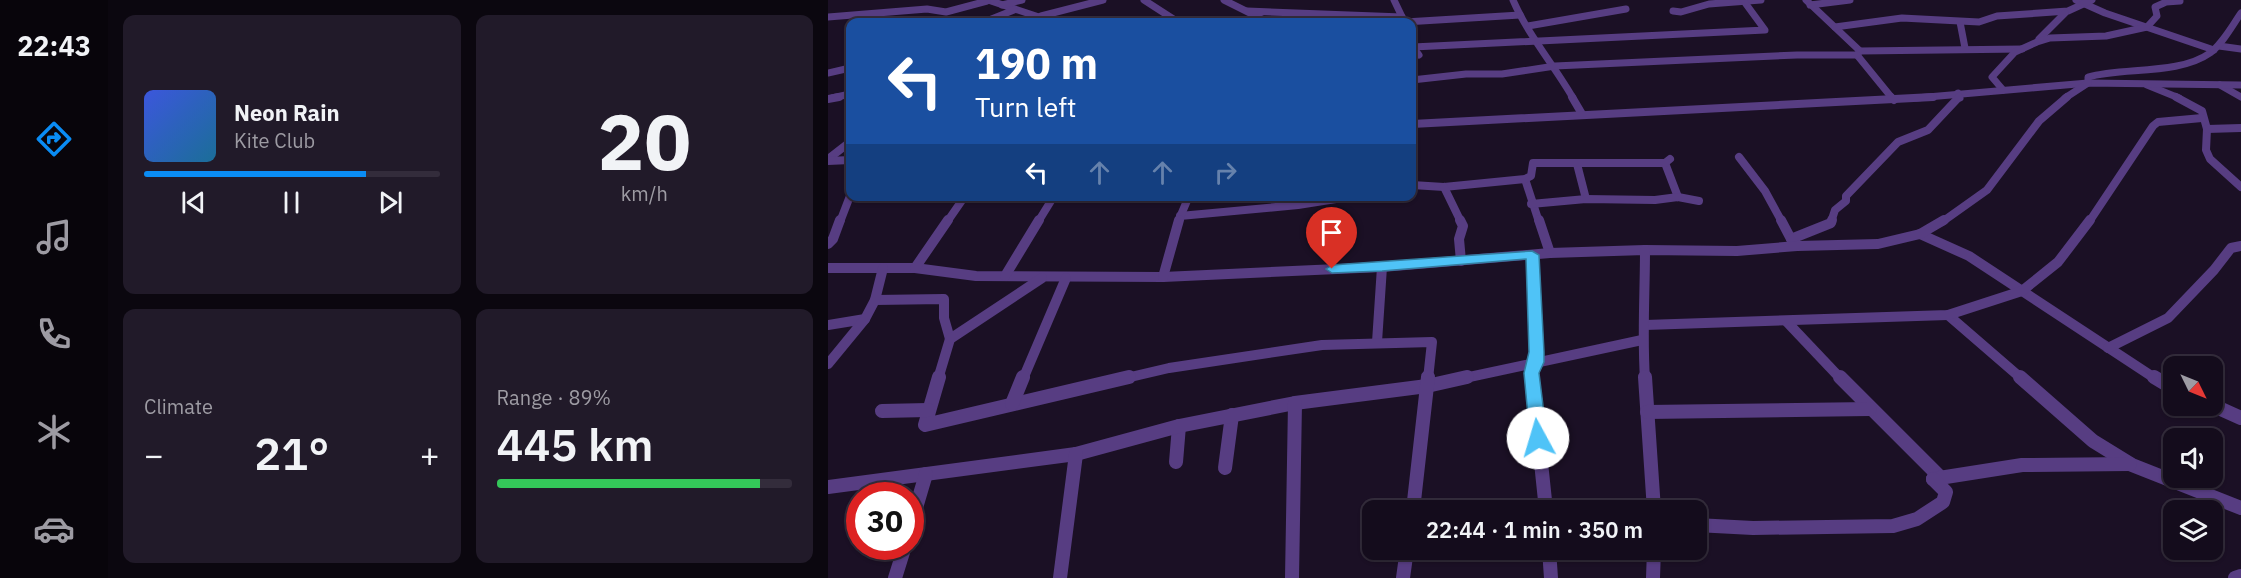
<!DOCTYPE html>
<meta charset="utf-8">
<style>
:root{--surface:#140c1c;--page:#211a29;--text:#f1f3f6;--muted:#9d9ba3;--line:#332c3b;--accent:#0a8cf4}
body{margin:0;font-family:"IBM Plex Sans",sans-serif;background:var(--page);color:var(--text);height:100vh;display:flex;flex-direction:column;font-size:22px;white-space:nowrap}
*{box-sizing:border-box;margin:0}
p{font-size:20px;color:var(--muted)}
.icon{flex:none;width:33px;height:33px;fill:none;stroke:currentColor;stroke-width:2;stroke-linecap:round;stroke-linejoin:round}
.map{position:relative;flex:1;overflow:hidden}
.details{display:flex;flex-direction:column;gap:15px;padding:15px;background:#0b070f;width:720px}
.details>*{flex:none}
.banner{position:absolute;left:18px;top:18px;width:570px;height:183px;border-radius:12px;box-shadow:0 2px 4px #0004,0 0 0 2px var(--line);background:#1a4fa0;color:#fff;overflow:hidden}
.needle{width:39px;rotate:133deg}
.buttons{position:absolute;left:1335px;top:356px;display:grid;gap:12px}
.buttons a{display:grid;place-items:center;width:60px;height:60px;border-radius:12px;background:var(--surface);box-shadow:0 2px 4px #0004,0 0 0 2px var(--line);font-size:30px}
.speed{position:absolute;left:18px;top:482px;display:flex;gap:12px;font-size:30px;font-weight:700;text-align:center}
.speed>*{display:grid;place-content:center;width:78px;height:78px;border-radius:50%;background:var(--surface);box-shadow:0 2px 4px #0004,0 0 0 2px var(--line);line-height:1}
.speed .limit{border:9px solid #d22;background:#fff;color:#111}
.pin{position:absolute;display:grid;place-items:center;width:51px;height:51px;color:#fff;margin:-62px -26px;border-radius:50% 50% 50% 0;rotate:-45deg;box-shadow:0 0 6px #0007}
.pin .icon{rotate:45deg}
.me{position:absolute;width:66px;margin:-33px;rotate:354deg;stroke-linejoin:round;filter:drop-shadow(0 0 4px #0008)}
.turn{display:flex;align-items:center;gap:21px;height:126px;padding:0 30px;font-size:27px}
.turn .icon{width:78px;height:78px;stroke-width:2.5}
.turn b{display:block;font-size:42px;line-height:51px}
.lanes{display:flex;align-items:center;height:57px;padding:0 30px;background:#0003;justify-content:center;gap:30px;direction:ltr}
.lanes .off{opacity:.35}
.big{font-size:45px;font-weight:600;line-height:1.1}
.details .tile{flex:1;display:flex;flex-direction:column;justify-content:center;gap:9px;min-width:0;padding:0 21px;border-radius:12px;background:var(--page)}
.details .dial{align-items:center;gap:0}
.dial b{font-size:78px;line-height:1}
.song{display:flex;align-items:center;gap:18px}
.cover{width:72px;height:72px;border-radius:9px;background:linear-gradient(135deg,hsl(230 70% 55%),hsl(200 70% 35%))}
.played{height:6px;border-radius:3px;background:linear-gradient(90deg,var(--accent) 75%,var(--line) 75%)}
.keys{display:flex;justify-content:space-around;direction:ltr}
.heat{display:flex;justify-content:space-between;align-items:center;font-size:33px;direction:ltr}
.charge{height:9px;border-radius:4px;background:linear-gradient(90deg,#34c759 89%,var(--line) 0)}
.details .tiles{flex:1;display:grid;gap:15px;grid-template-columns:repeat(2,1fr)}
.trip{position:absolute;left:534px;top:500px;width:345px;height:60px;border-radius:12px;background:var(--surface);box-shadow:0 2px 4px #0004,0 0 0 2px var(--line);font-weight:600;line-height:60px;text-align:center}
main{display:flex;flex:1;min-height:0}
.tab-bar{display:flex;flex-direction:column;width:108px;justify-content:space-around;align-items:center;background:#08050b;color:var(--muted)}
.tab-bar .icon{width:42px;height:42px}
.tab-bar .current{color:var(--accent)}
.tab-bar b{font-size:27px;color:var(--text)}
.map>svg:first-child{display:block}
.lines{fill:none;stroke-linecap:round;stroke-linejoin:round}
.minor-far3{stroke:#573d82;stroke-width:7}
.minor-far2{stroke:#573d82;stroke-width:8}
.minor-far1{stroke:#573d82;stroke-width:10}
.minor{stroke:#573d82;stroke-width:14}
.route{fill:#4fc3f7;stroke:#337fa1;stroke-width:1.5}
</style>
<main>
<nav class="tab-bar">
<b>22:43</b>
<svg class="icon current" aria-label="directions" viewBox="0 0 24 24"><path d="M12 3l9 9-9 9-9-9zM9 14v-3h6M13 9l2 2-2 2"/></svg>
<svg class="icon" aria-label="music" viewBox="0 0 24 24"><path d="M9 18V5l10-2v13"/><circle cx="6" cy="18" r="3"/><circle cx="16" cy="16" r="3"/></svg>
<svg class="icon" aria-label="phone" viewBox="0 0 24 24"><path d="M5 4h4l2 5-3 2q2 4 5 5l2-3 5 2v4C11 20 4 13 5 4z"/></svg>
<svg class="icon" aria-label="climate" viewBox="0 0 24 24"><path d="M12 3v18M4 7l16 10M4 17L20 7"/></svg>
<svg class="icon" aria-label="car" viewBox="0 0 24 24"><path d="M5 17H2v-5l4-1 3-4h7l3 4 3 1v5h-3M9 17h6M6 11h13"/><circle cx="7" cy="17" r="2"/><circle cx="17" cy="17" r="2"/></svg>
</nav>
<section class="details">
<div class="tiles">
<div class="tile">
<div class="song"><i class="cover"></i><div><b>Neon Rain</b><p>Kite Club</p></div></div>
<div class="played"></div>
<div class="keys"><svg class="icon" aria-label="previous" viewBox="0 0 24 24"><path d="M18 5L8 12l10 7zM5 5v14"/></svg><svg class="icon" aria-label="pause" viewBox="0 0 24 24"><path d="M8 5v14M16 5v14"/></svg><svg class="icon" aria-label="next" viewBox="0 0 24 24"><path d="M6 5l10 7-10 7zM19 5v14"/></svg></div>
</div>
<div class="tile dial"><b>20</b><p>km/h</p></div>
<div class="tile"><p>Climate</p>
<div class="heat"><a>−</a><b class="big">21°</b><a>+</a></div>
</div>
<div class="tile"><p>Range · 89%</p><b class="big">445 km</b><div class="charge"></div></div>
</div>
</section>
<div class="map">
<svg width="1413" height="578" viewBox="0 0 1413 578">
<rect width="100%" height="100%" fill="#1b1025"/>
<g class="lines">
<g class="minor-far3">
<polyline points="160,0 226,22"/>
<polyline points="316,0 350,22"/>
<polyline points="396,0 440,22"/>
<polyline points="566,0 576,21"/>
<path d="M 685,0 C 700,35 726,65 745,98"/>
<polyline points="978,0 1032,51 1029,55 1064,98"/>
<polyline points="1248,0 1277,13 1386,50"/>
<polyline points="174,5 194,0"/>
<polyline points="982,5 1022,0"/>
<polyline points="419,11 574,17"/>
<polyline points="845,11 853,12 881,4 933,0"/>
<polyline points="213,16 275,0"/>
<polyline points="0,17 99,9 118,12 159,1"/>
<polyline points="156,22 186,10"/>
<polyline points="577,22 692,15"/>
<polyline points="1132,22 1137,48"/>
<polyline points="700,26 798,9"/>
<polyline points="1007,27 1074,18 1151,22 1169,16 1240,11 1264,0"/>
<polyline points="584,38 585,47 591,55"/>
<polyline points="1211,39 1237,13"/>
<polyline points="1391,46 1413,49"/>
<polyline points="585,47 937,30 915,0"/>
<polyline points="1032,51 1194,49"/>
<polyline points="0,73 22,68"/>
<polyline points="584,80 638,74 674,74 727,66 969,55 1029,55"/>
<polyline points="1319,85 1351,98"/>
<polyline points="1392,85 1413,97"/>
<polyline points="1175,90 1164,77 1187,52 1209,42 1222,38 1278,36 1319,27 1329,16 1327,7 1338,2 1352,1"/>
<polyline points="1130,93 1132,98"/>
<polyline points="4,98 22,94"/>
<polyline points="1088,98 1260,83 1413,85"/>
<path d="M 1237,98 L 1260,83 L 1260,77 C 1296,67 1351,75 1382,53 C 1395,43 1404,26 1413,13"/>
</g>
<g class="minor-far2">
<polyline points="744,97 754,114"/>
<polyline points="1063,97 1066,100"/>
<polyline points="1348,97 1374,111 1379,129 1378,150 1382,159 1413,187"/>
<polyline points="0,99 11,97"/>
<polyline points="584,124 1105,97"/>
<polyline points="1379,129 1413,128"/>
<polyline points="911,157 937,191 954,222"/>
<polyline points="0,159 22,142"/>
<polyline points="0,161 22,160"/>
<polyline points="837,163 850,197"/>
<polyline points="749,164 758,199"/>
<polyline points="697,179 711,222"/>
<polyline points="584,185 616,187 697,179 703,176 705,163 837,163 842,159"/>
<polyline points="616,187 633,222"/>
<polyline points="703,204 758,199 827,200 850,197 871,201"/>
<polyline points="352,216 470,205 527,196"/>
<polyline points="12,222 22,196"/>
<polyline points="119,222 137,196"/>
<polyline points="210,222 226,196"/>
<polyline points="350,222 361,196"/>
<polyline points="1003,222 1007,210 1018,201 1018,196 1070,142 1100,130 1131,97"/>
<polyline points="1114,222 1159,190 1211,121 1239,97"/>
<polyline points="1261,222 1325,126 1330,122 1374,118"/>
</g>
<g class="minor-far1">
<polyline points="632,220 635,226 631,239 633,261"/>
<polyline points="711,220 722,253"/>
<polyline points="953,220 963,239"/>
<polyline points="1092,234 1141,256 1328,379"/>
<polyline points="0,244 5,239 12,220"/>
<polyline points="969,246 963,239 1003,223 1004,220"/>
<polyline points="704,255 709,352 708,362 704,365 705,379"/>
<polyline points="0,268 87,268 148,276 335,277 554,267 722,253 817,250 909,251 969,246 1050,244 1092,234 1116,220"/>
<polyline points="87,268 120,220"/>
<polyline points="177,276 211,220"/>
<polyline points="335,277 351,220"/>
<polyline points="47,300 116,299 116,318 122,339"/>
<polyline points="1120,315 1194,379"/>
<polyline points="959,322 1013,379"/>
<polyline points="0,325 37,319"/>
<polyline points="817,325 1120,315 1194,291 1230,262 1262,220"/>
<polyline points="549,342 554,267"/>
<polyline points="1280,348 1340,318 1386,270 1403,248 1413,246"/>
<polyline points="0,364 37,319 47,300 55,268"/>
<polyline points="110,379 122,339 214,278"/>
<polyline points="195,379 238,278"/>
<polyline points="294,379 341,368 494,345 604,342 600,379"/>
<polyline points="632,379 814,340"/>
<path d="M 817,379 C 814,336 817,293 817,250"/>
</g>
<g class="minor">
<polyline points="111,377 97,425 301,377"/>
<polyline points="704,377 718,510"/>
<polyline points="817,377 826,510"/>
<polyline points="1012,377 1111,476 1105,479"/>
<polyline points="1192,377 1265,441 1304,465 1413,508"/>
<polyline points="1326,377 1346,389"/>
<polyline points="184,404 195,377"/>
<polyline points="1384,405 1413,418"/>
<polyline points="54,411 100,410"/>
<polyline points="819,412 1042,409"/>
<polyline points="348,462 351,426"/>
<polyline points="397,468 404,415"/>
<polyline points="1105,479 1194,465 1302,464"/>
<polyline points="0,487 248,454 351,426 467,403 599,386 639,377"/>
<polyline points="585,510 600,377"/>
<polyline points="868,525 925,528 1065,526 1089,519 1115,502 1118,492 1105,479"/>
<polyline points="82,528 98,474"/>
<polyline points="721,549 723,578"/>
<polyline points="67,578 77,546"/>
<polyline points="232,578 248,454"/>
<polyline points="464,578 467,403"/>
<polyline points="575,578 579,549"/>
<polyline points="825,578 826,549"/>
<polyline points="1407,578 1413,576"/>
</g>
</g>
<polygon class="route" points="704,251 711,255 716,352 716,362 711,373 719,438 716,443 710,445 704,443 702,438 696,373 701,352 698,259 554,271 504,273 498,269 504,265"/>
</svg>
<div class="buttons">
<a><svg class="needle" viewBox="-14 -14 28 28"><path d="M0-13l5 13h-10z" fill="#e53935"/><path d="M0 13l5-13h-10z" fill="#9d9ba3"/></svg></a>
<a><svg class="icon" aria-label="sound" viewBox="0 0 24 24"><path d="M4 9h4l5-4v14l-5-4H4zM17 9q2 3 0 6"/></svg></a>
<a><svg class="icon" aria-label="layers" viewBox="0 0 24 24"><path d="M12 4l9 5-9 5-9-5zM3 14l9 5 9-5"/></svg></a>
</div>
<div class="speed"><div class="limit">30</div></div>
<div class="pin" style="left:504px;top:269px;background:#d93025"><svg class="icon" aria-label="arrive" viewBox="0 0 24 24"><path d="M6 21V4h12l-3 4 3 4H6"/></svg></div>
<svg class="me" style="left:710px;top:438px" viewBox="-20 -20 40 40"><circle r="19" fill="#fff"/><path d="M0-13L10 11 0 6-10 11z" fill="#4fc3f7"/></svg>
<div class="trip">22:44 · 1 min · 350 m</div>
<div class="banner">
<div class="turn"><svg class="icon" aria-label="left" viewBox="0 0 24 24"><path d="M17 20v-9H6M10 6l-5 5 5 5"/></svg><div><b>190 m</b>Turn left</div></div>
<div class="lanes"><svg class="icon" aria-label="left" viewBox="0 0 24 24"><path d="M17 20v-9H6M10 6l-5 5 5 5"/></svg><svg class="icon off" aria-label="ahead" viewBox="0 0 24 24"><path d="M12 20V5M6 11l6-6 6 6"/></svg><svg class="icon off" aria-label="ahead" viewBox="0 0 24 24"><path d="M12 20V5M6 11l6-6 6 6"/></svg><svg class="icon off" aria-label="right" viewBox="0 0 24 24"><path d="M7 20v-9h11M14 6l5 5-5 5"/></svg></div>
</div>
</div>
</main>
